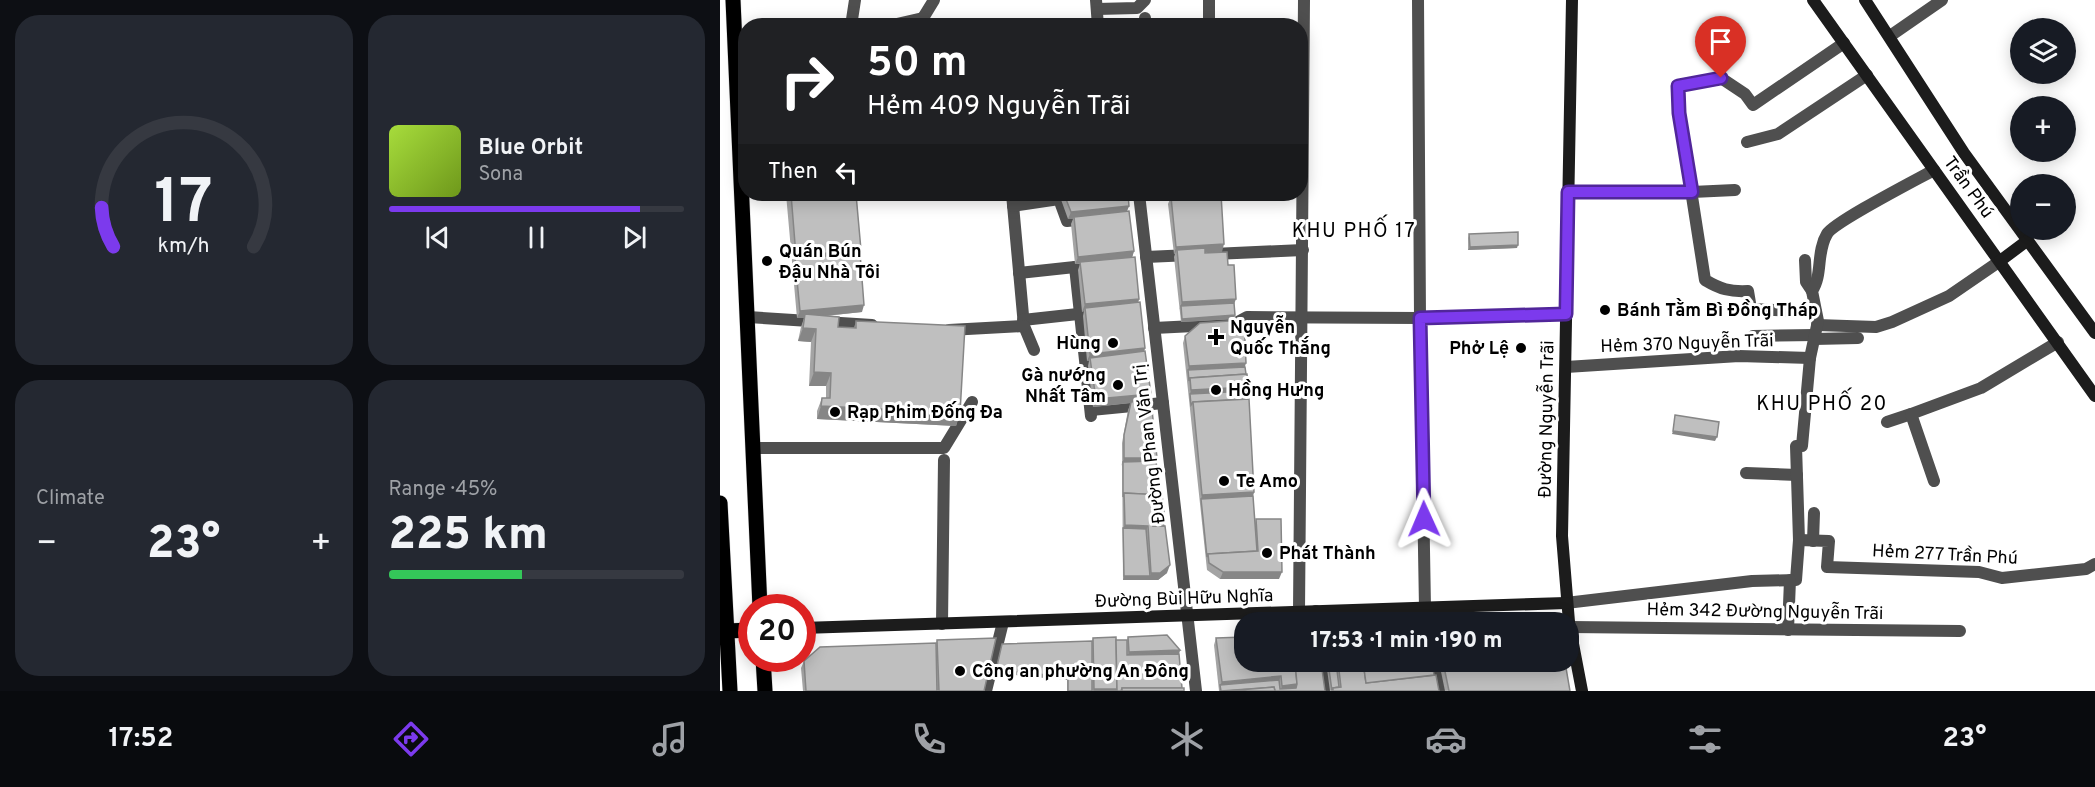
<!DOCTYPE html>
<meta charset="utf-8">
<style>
:root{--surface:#171b24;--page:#242831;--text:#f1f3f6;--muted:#9ea1a6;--line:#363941;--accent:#7c3aed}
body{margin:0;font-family:Overpass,sans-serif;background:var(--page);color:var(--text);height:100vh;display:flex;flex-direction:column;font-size:22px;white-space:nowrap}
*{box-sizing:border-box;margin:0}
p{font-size:20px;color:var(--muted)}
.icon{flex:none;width:33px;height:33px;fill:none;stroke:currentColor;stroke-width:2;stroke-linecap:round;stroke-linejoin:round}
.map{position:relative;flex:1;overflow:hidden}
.side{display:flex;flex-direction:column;gap:15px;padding:15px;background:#0d0f14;width:720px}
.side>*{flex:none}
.banner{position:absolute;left:18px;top:18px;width:570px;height:183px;border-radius:24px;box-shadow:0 3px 15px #0003;background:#202124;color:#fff;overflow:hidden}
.tools{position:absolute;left:1290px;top:18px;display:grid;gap:12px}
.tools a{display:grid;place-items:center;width:66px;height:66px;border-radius:50%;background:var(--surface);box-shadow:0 3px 15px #0003;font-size:30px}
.speed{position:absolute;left:18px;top:594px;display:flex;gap:12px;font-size:30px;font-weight:700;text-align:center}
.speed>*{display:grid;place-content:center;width:78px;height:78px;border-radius:50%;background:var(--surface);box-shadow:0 3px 15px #0003;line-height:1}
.speed .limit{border:9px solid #d22;background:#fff;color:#111}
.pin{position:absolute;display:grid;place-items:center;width:51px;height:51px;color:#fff;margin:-62px -26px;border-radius:50% 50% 50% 0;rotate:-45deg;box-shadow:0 0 6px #0007}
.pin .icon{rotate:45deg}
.me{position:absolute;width:66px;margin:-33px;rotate:359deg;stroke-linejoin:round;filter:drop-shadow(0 0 4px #0008)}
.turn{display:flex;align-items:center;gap:21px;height:126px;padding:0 30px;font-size:27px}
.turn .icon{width:78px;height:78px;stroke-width:2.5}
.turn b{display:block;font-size:42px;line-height:51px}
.then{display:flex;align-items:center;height:57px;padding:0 30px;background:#0003;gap:12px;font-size:22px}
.big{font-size:45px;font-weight:800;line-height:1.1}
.side .card{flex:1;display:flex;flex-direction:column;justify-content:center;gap:9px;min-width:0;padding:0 21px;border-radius:24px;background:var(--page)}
.side .dial{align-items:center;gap:0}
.dial svg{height:156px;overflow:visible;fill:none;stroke:var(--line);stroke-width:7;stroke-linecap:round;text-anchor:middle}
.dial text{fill:var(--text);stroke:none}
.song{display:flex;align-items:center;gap:18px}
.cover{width:72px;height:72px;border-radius:9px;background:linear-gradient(135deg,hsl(80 70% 55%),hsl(80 70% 35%))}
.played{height:6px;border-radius:3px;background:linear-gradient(90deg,var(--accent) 85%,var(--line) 85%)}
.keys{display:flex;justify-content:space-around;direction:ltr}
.heat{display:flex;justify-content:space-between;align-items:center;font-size:33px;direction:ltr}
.charge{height:9px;border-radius:4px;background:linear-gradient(90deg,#34c759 45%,var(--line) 0)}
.side .tiles{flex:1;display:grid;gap:15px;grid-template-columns:repeat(2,1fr)}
.trip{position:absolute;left:514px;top:612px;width:345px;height:60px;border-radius:24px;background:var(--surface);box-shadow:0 3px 15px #0003;font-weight:800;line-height:60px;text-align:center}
.tabs{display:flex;height:96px;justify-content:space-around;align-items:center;background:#090b0e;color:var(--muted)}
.tabs .icon{width:42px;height:42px}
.tabs .active{color:var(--accent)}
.tabs b{font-size:27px;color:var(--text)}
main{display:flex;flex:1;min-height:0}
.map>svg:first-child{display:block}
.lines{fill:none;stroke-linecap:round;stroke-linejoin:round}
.primary-casing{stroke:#dbdbdb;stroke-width:16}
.lane{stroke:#4f4f4f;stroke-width:12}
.street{stroke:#4f4f4f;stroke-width:12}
.secondary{stroke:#1c1c1c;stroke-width:12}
.primary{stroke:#000;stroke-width:15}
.wall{fill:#a4a4a4}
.shaded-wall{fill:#868686}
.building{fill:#bfbfbf;stroke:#868686;stroke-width:1.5}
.route-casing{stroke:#51269a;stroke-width:15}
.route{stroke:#7c3aed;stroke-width:10}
.poi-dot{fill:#000;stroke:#fff;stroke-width:2}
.labels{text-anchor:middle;stroke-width:6;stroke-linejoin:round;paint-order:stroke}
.street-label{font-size:18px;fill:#000;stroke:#fff}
.poi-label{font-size:18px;font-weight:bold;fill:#000;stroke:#fff;text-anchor:start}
.neighbourhood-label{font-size:20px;letter-spacing:1.5px;fill:#000;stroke:#fff}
</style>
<main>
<section class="side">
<div class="tiles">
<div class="card dial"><svg viewBox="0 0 100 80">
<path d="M14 69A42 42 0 1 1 86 69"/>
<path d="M14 69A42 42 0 0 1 8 49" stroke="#7c3aed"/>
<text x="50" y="56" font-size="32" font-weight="700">17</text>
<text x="50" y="72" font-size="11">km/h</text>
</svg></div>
<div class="card">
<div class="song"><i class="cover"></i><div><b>Blue Orbit</b><p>Sona</p></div></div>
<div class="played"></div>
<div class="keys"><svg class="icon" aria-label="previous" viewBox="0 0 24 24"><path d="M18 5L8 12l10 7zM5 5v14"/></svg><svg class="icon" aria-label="pause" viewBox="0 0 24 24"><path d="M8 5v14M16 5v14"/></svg><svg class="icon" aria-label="next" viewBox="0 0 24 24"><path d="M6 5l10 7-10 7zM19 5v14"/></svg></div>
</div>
<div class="card"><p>Climate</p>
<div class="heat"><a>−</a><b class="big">23°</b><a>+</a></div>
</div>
<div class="card"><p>Range · 45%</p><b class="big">225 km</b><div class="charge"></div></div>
</div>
</section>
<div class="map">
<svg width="1375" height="691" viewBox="0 0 1375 691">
<rect width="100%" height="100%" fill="#fff"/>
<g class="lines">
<defs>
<g id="primary">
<polyline points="13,0 40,608"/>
<polyline points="0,503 10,691"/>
<polyline points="6,631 32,630"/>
<polyline points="43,658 45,691"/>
</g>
</defs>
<use href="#primary" class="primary-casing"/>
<g class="lane">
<polyline points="376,0 378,26"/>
<polyline points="489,0 489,26"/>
<polyline points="698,0 700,318 705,608 708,622"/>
<polyline points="377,9 417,8 425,0"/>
<polyline points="203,18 214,0"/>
<polyline points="425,18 425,26"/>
<polyline points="131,26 135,0"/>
<polyline points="168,26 203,18"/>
<polyline points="1170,36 1222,0"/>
<polyline points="1027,142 1058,134 1147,75"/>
<polyline points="848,192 972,192 1015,190"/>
<polyline points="292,194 304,326 314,350"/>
<polyline points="293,206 339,199 347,221 366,219"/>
<polyline points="493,254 583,250"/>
<polyline points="426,257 470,255"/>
<polyline points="1085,260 1086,282 1092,291"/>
<polyline points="355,267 371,416"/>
<polyline points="299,273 364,266"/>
<path d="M 1096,312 L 1031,309 L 1028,291 C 1010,292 1000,289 985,280 L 959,113 L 958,86 L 1001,78 L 1025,94 L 1033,105 L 1124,43"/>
<polyline points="28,317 152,325"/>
<polyline points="303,320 367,313"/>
<polyline points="1097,325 1156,327 1172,322 1229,296 1280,261"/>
<polyline points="434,328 514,324 527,317 700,318 846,314"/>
<polyline points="229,330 304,326"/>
<polyline points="1033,336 1095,335"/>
<polyline points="1094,339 1138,338"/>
<polyline points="846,367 1019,356 1090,358"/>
<polyline points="371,410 443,403"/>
<polyline points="1167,422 1191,414"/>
<polyline points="1026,473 1077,475"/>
<polyline points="1214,481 1191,414 1261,388 1338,342"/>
<polyline points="1079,540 1109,541 1107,567 1259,572 1282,578 1366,569 1375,564"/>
<polyline points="1093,541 1094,513"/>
<path d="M 846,603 L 1032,581 L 1076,580 L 1079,540 L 1076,446 L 1082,446 L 1090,358 L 1098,321 L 1092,291 C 1103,275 1096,252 1107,234 C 1114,222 1196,180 1214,170"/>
<polyline points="596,611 598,622"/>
<polyline points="579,612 584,0"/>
<polyline points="222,624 224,460"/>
<polyline points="850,627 1240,631"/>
<polyline points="1068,630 1070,580"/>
<polyline points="603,662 606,691"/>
<polyline points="715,662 721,691"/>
<polyline points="266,691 283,622"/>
</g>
<g class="street">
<polyline points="419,194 476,691"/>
<polyline points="33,448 224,448 252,402"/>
</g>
<g class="secondary">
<polyline points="1093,0 1375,396"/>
<polyline points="1145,0 1244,153 1375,333"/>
<polyline points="1280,261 1308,240"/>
<polyline points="849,622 842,536 852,0"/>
<polyline points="849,623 862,691"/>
<polyline points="82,628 846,603"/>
</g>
<use href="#primary" class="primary"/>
</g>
<g class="wall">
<polygon points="66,194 136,194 140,253 142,312 105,316 118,327 134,328 136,321 240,413 236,426 97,419 97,411 102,398 106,398 106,386 89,386 91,342 78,341 81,327 84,318 77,318"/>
<polygon points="339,194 408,194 409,206 407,211 414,251 412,257 419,299 418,303 425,348 424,352 431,394 428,400 437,458 436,461 445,520 443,523 447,573 438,580 403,580 402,443 408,410 411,403 373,407 368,366 369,361 367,361 363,316 364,311 362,312 358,270 360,264 355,264 351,224 353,219 348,219"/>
<polygon points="447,194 499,194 502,252 485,252 508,265 514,303 515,315 514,319 461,322 454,257 455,254 454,254 448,204 450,199 448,199"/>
<polygon points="749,234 797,248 748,250 748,238"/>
<polygon points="465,336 525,367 534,492 533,496 535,523 536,519 559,579 500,579 487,570 463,343"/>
<polygon points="408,637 460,650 459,654 462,688 464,691 347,691 347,680 275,673 281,648 372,641 373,638 396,640 407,640"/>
<polygon points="496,638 605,691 499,691 494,645"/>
<polygon points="217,640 264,691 83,691 81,668 84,661 216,643"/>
<polygon points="606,662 712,662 714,675 719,691 610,691"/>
<polygon points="719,662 845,662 850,691 725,691"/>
</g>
<g class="shaded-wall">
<polygon points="450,194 499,194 498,196 451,197 450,199 448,199"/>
<polygon points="409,206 406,213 354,217 353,219 348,219 351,212"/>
<polygon points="504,244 502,252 457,254 457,250 455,254 454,254 456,247"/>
<polygon points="798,245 797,248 748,250 750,247"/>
<polygon points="141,250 137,260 75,259 76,256"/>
<polygon points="414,251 412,258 355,264 358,257"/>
<polygon points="419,299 417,306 365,308 364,311 362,312 365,304"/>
<polygon points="516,299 513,307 461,306 459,310 462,302"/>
<polygon points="144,305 142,312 85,318 85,314 84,318 77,318 80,311"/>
<polygon points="515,315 514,319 461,322 462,319"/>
<polygon points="83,328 96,329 91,342 78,341"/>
<polygon points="425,348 423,355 370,358 369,361 367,361 370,354"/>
<polygon points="526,363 524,370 468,370 469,366"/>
<polygon points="94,372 111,373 106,386 89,386"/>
<polygon points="528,387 525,395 470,394 469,398 471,390"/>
<polygon points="431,394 428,401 373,407 376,399"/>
<polygon points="101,406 240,413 236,426 97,419"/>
<polygon points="953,431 997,437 995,441 952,434"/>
<polygon points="404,458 437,458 435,465 403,462 401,466"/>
<polygon points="534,492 532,499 481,499 482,495"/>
<polygon points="432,519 445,520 442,527 431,527"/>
<polygon points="405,525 428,526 425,533 403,528"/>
<polygon points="450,565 447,573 438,580 403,580 404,576 430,576 431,573"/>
<polygon points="503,572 562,572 559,579 500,579"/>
<polygon points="460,650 458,657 406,659 409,652"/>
<polygon points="276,670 348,677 347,680 275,673"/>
<polygon points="561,676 558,683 500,685 502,682"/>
<polygon points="577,684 575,691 560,691 562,686"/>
<polygon points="374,689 397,689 397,691 373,691"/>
</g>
<g class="building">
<polygon points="71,194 136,194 141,250 76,256"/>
<polygon points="344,194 408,194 409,206 351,212"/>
<polygon points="501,194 504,244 456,247 451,197"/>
<polygon points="409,211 414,251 358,257 354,217"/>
<polygon points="798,232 798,245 750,247 749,234"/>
<polygon points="485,248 485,253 507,252 508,265 514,265 516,299 462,302 457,250"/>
<polygon points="140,253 144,305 80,311 75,259"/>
<polygon points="415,257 419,299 365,304 360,262"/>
<polygon points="420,302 425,348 370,354 365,308"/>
<polygon points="514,303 515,315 462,319 461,306"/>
<polygon points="85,314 119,317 118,327 136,328 136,321 245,326 240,413 101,406 102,398 110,398 111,373 94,372 96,329 83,328"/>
<polygon points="524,320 526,363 469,366 465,336 480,323"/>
<polygon points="425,351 431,394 376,399 370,358"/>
<polygon points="525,367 526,374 470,378 469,381 468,370"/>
<polygon points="527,374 528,387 471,390 470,378"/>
<polygon points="527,391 527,399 473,402 471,405 470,394"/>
<polygon points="529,399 534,492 482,495 473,402"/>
<polygon points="431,400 437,458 404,458 404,435 411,402"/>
<polygon points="955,415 999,422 997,437 953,431"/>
<polygon points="436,461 440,495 404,493 403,497 403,462"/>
<polygon points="404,493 442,495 445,520 432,519 433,526 445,526 450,565 440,573 431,573 428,526 405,525"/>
<polygon points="533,496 537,551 488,554 487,557 481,499"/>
<polygon points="536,519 561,519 562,572 503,572 489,563 488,554 538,551"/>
<polygon points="433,523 443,523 444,526 433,526"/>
<polygon points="403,528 426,529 430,576 404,576"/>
<polygon points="447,635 460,650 409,652 408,637"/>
<polygon points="396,637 397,689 374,689 373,638"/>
<polygon points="525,637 525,662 575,662 577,684 562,686 561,676 502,682 496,638"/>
<polygon points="276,638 264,691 219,691 217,640"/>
<polygon points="396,640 407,640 407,655 459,654 462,688 402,688 401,691 397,691 397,689"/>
<polygon points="372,641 372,691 348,691 348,677 276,670 282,644"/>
<polygon points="216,643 217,691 86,691 84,661 100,647"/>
<polygon points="575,662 601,662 605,691 555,691 554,687 501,691 500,685 559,680 560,689 576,688 577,684"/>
<polygon points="608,662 616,662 619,687 613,688 612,691"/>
<polygon points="618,662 643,662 646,683 716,675 719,691 613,691 613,688 621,687"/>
<polygon points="643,662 712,662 714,675 646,683"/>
<polygon points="723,662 845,662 850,691 729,691"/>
<polygon points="554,687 555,691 507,691"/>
<rect x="402" y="688" width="62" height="3"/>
</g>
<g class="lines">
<defs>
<polyline id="route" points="704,519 700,318 846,314 848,192 972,192 959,113 958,86 1001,78"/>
</defs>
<use href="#route" class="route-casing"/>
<use href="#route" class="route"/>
</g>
<g class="poi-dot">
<circle cx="47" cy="261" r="6"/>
<circle cx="885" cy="310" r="6"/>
<path d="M493 328h6v6h6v6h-6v6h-6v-6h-6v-6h6z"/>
<circle cx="393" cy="343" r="6"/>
<circle cx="801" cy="348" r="6"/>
<circle cx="398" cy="385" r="6"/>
<circle cx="496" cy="390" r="6"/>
<circle cx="115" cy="412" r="6"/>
<circle cx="504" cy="481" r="6"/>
<circle cx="547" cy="553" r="6"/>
<circle cx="240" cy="671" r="6"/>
</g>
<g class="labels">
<g class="street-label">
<text transform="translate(1249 187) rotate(54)" y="6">Trần Phú</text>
<text transform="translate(967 343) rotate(-2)" y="6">Hẻm 370 Nguyễn Trãi</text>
<text transform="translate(826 419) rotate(-89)" y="6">Đường Nguyễn Trãi</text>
<text transform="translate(429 444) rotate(-97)" y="6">Đường Phan Văn Trị</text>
<text transform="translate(1225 554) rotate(3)" y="6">Hẻm 277 Trần Phú</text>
<text transform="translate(464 598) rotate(-2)" y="6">Đường Bùi Hữu Nghĩa</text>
<text transform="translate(1045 611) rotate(1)" y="6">Hẻm 342 Đường Nguyễn Trãi</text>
</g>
<g class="poi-label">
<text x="59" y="257">Quán Bún<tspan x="59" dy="21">Đậu Nhà Tôi</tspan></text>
<text x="897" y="316">Bánh Tằm Bì Đồng Tháp</text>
<text x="510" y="333">Nguyễn<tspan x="510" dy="21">Quốc Thắng</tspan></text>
<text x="381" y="349" text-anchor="end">Hùng</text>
<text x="789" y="354" text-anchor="end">Phở Lệ</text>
<text x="386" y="381" text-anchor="end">Gà nướng<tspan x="386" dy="21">Nhất Tâm</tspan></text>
<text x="508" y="396">Hồng Hưng</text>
<text x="127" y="418">Rạp Phim Đống Đa</text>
<text x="516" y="487">Te Amo</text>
<text x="559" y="559">Phát Thành</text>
<text x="252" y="677">Công an phường An Đông</text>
</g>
<g class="neighbourhood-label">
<text x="634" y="237">KHU PHỐ 17</text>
<text x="1102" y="410">KHU PHỐ 20</text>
</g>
</g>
</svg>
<div class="tools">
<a><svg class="icon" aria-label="layers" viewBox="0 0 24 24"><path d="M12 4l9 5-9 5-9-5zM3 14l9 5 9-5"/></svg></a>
<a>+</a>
<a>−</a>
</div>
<div class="speed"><div class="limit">20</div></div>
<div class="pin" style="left:1001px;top:78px;background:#d93025"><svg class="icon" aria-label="arrive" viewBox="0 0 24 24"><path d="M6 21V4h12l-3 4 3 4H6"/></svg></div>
<svg class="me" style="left:704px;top:519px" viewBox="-20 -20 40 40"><path d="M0-17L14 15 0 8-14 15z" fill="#7c3aed" stroke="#fff" stroke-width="4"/></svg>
<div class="trip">17:53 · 1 min · 190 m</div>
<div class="banner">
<div class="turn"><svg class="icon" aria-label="right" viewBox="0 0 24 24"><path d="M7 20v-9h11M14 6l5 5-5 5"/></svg><div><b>50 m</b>Hẻm 409 Nguyễn Trãi</div></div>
<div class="then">Then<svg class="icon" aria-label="left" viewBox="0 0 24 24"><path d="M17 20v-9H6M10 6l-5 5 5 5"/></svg></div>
</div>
</div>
</main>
<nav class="tabs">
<b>17:52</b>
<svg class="icon active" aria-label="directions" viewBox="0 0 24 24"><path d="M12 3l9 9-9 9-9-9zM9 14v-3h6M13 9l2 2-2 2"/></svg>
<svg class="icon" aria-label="music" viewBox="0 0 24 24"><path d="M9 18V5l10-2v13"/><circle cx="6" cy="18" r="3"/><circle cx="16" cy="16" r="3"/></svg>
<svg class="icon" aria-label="phone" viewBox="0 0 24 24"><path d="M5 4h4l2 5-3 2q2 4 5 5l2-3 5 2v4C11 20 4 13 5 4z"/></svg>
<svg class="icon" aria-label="climate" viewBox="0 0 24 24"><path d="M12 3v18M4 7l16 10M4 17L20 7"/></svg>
<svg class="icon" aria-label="car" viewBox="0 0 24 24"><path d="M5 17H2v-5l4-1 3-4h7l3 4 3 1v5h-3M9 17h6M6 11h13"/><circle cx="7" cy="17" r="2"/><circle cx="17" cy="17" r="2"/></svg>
<svg class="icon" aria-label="filters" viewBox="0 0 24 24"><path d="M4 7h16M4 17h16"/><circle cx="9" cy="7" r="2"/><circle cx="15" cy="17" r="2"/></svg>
<b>23°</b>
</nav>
